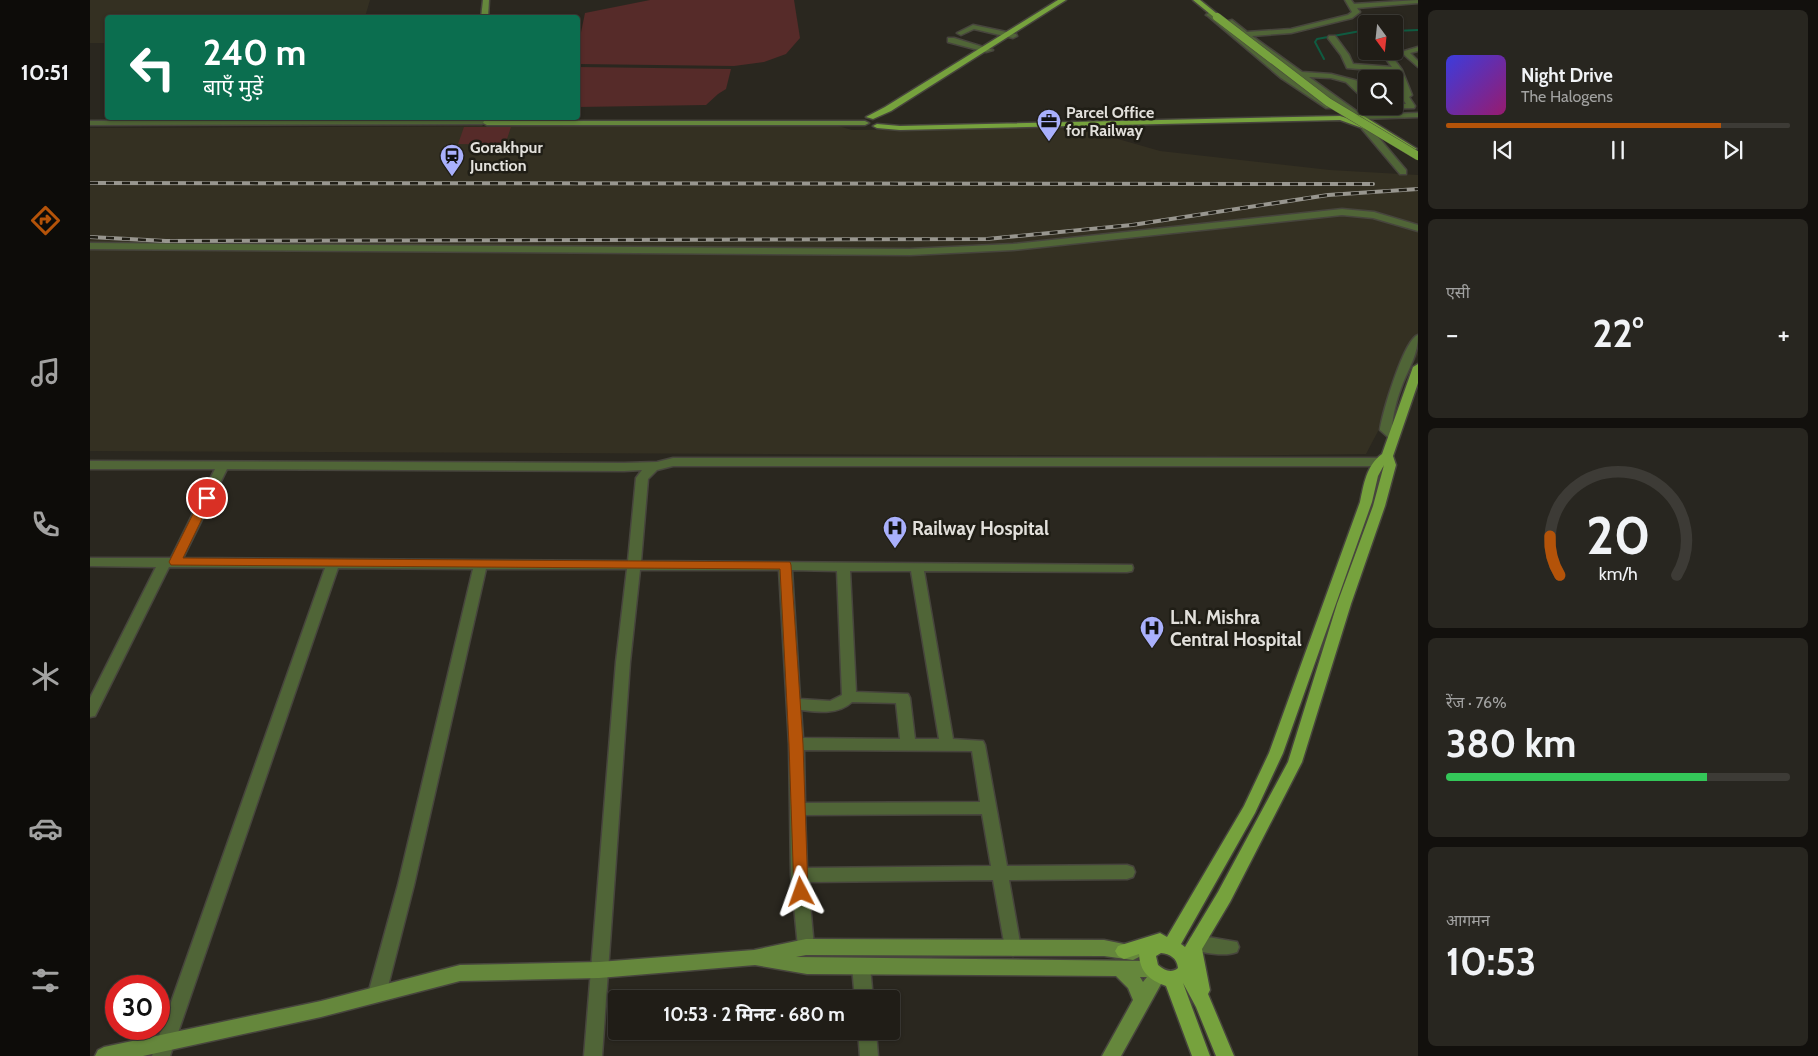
<!DOCTYPE html>
<html lang="hi">
<meta charset="utf-8">
<style>
:root{--surface:#201d17;--page:#282620;--text:#f1f3f6;--muted:#a2a2a1;--line:#3d3b36;--accent:#b45309}
body{margin:0;font-family:Cabin,"Noto Sans Devanagari",sans-serif;background:var(--page);color:var(--text);height:100vh;display:flex;flex-direction:column;font-size:19px;white-space:nowrap}
*{box-sizing:border-box;margin:0}
p{font-size:16px;color:var(--muted)}
.icon{flex:none;width:28px;height:28px;fill:none;stroke:currentColor;stroke-width:2;stroke-linecap:round;stroke-linejoin:round}
.map{position:relative;flex:1;overflow:hidden}
.sheet{display:flex;flex-direction:column;gap:10px;padding:10px;background:#12100d;width:400px}
.sheet>*{flex:none}
.top-card{position:absolute;left:15px;top:15px;width:475px;height:105px;border-radius:5px;box-shadow:0 1px 4px #0004,0 0 0 1px var(--line);background:#0b6e4f;color:#fff;overflow:hidden}
.needle{width:32px;rotate:165deg}
.tools{position:absolute;left:1268px;top:15px;display:grid;gap:10px}
.tools a{display:grid;place-items:center;width:45px;height:45px;border-radius:5px;background:var(--surface);box-shadow:0 1px 4px #0004,0 0 0 1px var(--line);font-size:25px}
.speed{position:absolute;left:15px;top:975px;display:flex;gap:10px;font-size:25px;font-weight:700;text-align:center}
.speed>*{display:grid;place-content:center;width:65px;height:65px;border-radius:50%;background:var(--surface);box-shadow:0 1px 4px #0004,0 0 0 1px var(--line);line-height:1}
.speed .limit{border:8px solid #d22;background:#fff;color:#111}
.pin{position:absolute;display:grid;place-items:center;width:42px;height:42px;color:#fff;margin:-21px;border:2px solid #fff;border-radius:50%;box-shadow:0 1px 5px #0007}
.me{position:absolute;width:55px;margin:-28px;rotate:356deg;stroke-linejoin:round;filter:drop-shadow(0 0 4px #0008)}
.turn{display:flex;align-items:center;gap:18px;height:105px;padding:0 15px;font-size:22px}
.turn .icon{width:65px;height:65px;stroke-width:2.5}
.turn b{display:block;font-size:35px;line-height:42px}
.big{font-size:38px;font-weight:700;line-height:1.1}
.sheet .card{flex:1;display:flex;flex-direction:column;justify-content:center;gap:8px;min-width:0;padding:0 18px;border-radius:8px;background:var(--page)}
.sheet .dial{align-items:center;gap:0}
.dial svg{height:130px;overflow:visible;fill:none;stroke:var(--line);stroke-width:7;stroke-linecap:round;text-anchor:middle}
.dial text{fill:var(--text);stroke:none}
.song{display:flex;align-items:center;gap:15px}
.cover{width:60px;height:60px;border-radius:8px;background:linear-gradient(135deg,hsl(240 70% 55%),hsl(320 70% 35%))}
.played{height:5px;border-radius:2px;background:linear-gradient(90deg,var(--accent) 80%,var(--line) 80%)}
.keys{display:flex;justify-content:space-around;direction:ltr}
.heat{display:flex;justify-content:space-between;align-items:center;font-size:28px;direction:ltr}
.charge{height:8px;border-radius:4px;background:linear-gradient(90deg,#34c759 76%,var(--line) 0)}
.trip{position:absolute;left:518px;top:990px;width:292px;height:50px;border-radius:5px;background:var(--surface);box-shadow:0 1px 4px #0004,0 0 0 1px var(--line);font-weight:700;line-height:50px;text-align:center}
main{display:flex;flex:1;min-height:0}
.tabs{display:flex;flex-direction:column;width:90px;justify-content:space-around;align-items:center;background:#0d0c09;color:var(--muted)}
.tabs .icon{width:35px;height:35px}
.tabs .active{color:var(--accent)}
.tabs b{font-size:22px;color:var(--text)}
.map>svg:first-child{display:block}
.built{fill:#343022}
.green{fill:#562b29}
.lines{fill:none;stroke-linecap:round;stroke-linejoin:round}
.stream{stroke:#0f5b41;stroke-width:2}
.minor-casing{stroke:#47453d;stroke-width:3}
.tertiary-casing{stroke:#47453d;stroke-width:3}
.secondary-casing{stroke:#47453d;stroke-width:3}
.primary-casing{stroke:#47453d;stroke-width:3}
.minor{fill:#506537;fill-rule:evenodd}
.tertiary{fill:#506537;fill-rule:evenodd}
.secondary{fill:#65873c;fill-rule:evenodd}
.primary{fill:#76a23d;fill-rule:evenodd}
.rail-casing{stroke:#98968f;stroke-width:4}
.rail{stroke:#201e16;stroke-width:2.5;stroke-dasharray:8;stroke-linecap:butt}
.primary-bridge-casing{stroke:#47453d;stroke-width:9;stroke-linecap:butt}
.primary-bridge{stroke:#76a23d;stroke-width:8}
.route{fill:#b45309;stroke:#753606}
.labels{text-anchor:middle;stroke-width:5;stroke-linejoin:round;paint-order:stroke}
.far-poi-label{font-size:16px;font-weight:bold;fill:#e2e0db;stroke:#201e16;text-anchor:start}
.poi-label{font-size:19px;font-weight:bold;fill:#e2e0db;stroke:#201e16;text-anchor:start}
</style>
<main>
<nav class="tabs">
<b>10:51</b>
<svg class="icon active" aria-label="directions" viewBox="0 0 24 24"><path d="M12 3l9 9-9 9-9-9zM9 14v-3h6M13 9l2 2-2 2"/></svg>
<svg class="icon" aria-label="music" viewBox="0 0 24 24"><path d="M9 18V5l10-2v13"/><circle cx="6" cy="18" r="3"/><circle cx="16" cy="16" r="3"/></svg>
<svg class="icon" aria-label="phone" viewBox="0 0 24 24"><path d="M5 4h4l2 5-3 2q2 4 5 5l2-3 5 2v4C11 20 4 13 5 4z"/></svg>
<svg class="icon" aria-label="climate" viewBox="0 0 24 24"><path d="M12 3v18M4 7l16 10M4 17L20 7"/></svg>
<svg class="icon" aria-label="car" viewBox="0 0 24 24"><path d="M5 17H2v-5l4-1 3-4h7l3 4 3 1v5h-3M9 17h6M6 11h13"/><circle cx="7" cy="17" r="2"/><circle cx="17" cy="17" r="2"/></svg>
<svg class="icon" aria-label="filters" viewBox="0 0 24 24"><path d="M4 7h16M4 17h16"/><circle cx="9" cy="7" r="2"/><circle cx="15" cy="17" r="2"/></svg>
</nav>
<div class="map">
<svg width="1328" height="1056" viewBox="0 0 1328 1056">
<rect width="100%" height="100%" fill="#2a271f"/>
<g class="built">
<polygon points="0,0 280,0 275,17 18,18 17,43 0,43"/>
<polygon points="745,125 762,130 986,127 1070,151 1240,170 1328,175 1328,355 1276,454 1124,456 0,451 0,128"/>
</g>
<g class="green">
<polygon points="560,0 704,0 710,38 696,54 674,62 644,66 488,64 488,47 495,13"/>
<polygon points="488,67 641,69 636,89 628,94 616,105 488,107"/>
<polygon points="374,127 421,127 415,145 368,144"/>
</g>
<g class="lines">
<g class="stream">
<polyline points="1304,31 1328,30"/>
<polyline points="1234,59 1225,42 1227,39 1276,30"/>
</g>
<defs>
<g id="minor">
<polygon points="1255,0 1261,0 1264,4 1328,0 1328,3 1267,8 1270,12 1262,18 1201,33 1162,36 1212,72 1241,74 1276,83 1276,87 1267,85 1276,95 1276,101 1256,82 1241,78 1219,77 1272,115 1272,119 1269,119 1205,76 1135,22 1142,20 1157,32 1201,29 1258,15 1262,12"/>
<polygon points="1120,12 1124,12 1124,15 1197,74 1242,104 1242,108 1236,108 1191,78 1118,16 1116,15"/>
<polygon points="883,25 926,34 927,36 923,38 884,29 871,35 867,33"/>
<polygon points="1272,29 1276,29 1276,34 1272,33"/>
<polygon points="1239,36 1245,36 1259,55 1263,64 1302,67 1290,51 1298,51 1312,70 1322,95 1319,97 1325,106 1324,108 1282,109 1282,106 1304,106 1304,104 1316,104 1310,95 1313,93 1304,72 1257,68 1251,55 1238,38"/>
<polygon points="858,38 864,38 903,50 896,52 858,42"/>
<polygon points="1328,47 1328,51 1320,53 1328,61 1328,67 1311,52"/>
<polygon points="1272,125 1278,125 1316,170 1316,174 1310,174 1272,129"/>
<path d="M 583,458 L 1288,458 L 1303,461 L 1305,464 L 1299,468 L 1288,466 L 583,466 L 567,470 L 558,479 L 551,561 L 1042,565 L 1043,568 L 1042,571 L 1037,572 L 834,571 L 863,739 L 893,741 L 895,745 L 917,866 L 1037,865 L 1043,867 L 1045,872 L 1043,877 L 1037,879 L 919,880 L 931,948 L 929,953 L 923,956 L 917,953 L 915,948 L 903,880 L 718,882 L 724,947 L 722,952 L 716,955 L 710,952 L 708,947 L 701,875 L 699,744 L 689,570 L 550,570 L 540,662 L 512,1056 L 494,1056 L 526,662 L 537,569 L 396,569 L 324,885 L 296,994 L 293,1000 L 287,1002 L 281,1000 L 278,994 L 308,885 L 383,569 L 248,568 L 80,1056 L 62,1056 L 235,568 L 79,567 L 7,712 L 5,716 L 0,717 L 0,698 L 66,567 L 0,566 L 0,558 L 81,558 L 125,469 L 0,469 L 0,461 L 534,463 L 567,462 ZM 137,469 L 534,471 L 552,470 L 546,478 L 538,561 L 93,558 ZM 702,570 L 747,571 L 752,695 L 740,701 L 710,699 ZM 760,571 L 821,571 L 849,739 L 825,739 L 820,698 L 818,694 L 766,692 ZM 762,702 L 806,703 L 810,739 L 713,738 L 711,710 C 728,712 748,715 762,702 ZM 714,750 L 882,751 L 890,802 L 715,803 ZM 892,814 L 901,866 L 717,868 L 715,815 Z"/>
<path d="M 1106,935 L 1147,942 L 1149,947 L 1147,952 C 1135,957 1112,953 1100,948 L 1098,943 L 1100,938 Z"/>
<polygon points="771,959 777,962 780,967 783,999 765,999 762,967 765,962"/>
<polygon points="768,1031 786,1031 788,1056 770,1056"/>
</g>
<g id="tertiary">
<polygon points="1328,113 1328,117 1271,119 1267,117 1271,115"/>
<polygon points="395,120 396,122 392,124 0,125 0,121"/>
<polygon points="1252,209 1284,212 1328,225 1328,231 1283,218 1252,215 923,250 820,255 0,249 0,243 820,249 923,244"/>
<path d="M 1328,335 C 1328,354 1320,366 1313,383 C 1307,398 1303,413 1302,429 L 1309,436 L 1307,438 L 1299,438 L 1290,430 C 1292,414 1314,339 1328,335 Z"/>
</g>
<g id="secondary">
<polygon points="393,0 399,0 398,18 391,18"/>
<polygon points="394,121 775,121 779,123 775,125 397,125 393,123"/>
<path d="M 716,939 L 1014,940 L 1049,947 L 1052,952 L 1049,957 L 1043,960 L 1014,956 L 716,955 L 706,957 L 1061,961 L 1067,964 L 1076,975 L 1031,1056 L 1012,1056 L 1043,1000 L 1038,988 L 1026,976 L 717,974 L 665,965 L 509,978 L 370,981 L 231,1017 L 53,1056 L 5,1056 L 8,1050 L 14,1047 L 231,1001 L 370,965 L 509,962 L 664,950 ZM 1050,977 L 1057,977 L 1053,982 Z"/>
</g>
<g id="primary">
<polygon points="968,0 976,0 801,111 783,119 776,117 795,107"/>
<polygon points="1103,0 1110,0 1131,17 1125,18"/>
<polygon points="1266,115 1272,115 1327,149 1320,151 1278,126 1278,129 1275,129 1250,120 810,130 787,128 783,126 787,124 810,126 1250,116 1273,123 1266,119"/>
<path d="M 1328,364 L 1328,383 L 1303,456 L 1306,465 L 1295,506 L 1261,604 L 1212,762 L 1140,902 L 1112,949 L 1120,990 L 1118,994 L 1144,1056 L 1126,1056 L 1106,1007 L 1093,983 L 1120,1056 L 1102,1056 L 1076,986 C 1059,980 1050,972 1049,954 L 1034,959 L 1028,956 L 1025,951 L 1028,946 L 1070,933 L 1077,937 L 1154,806 L 1179,753 L 1270,502 C 1274,484 1276,466 1292,454 L 1323,367 ZM 1294,465 L 1283,506 L 1247,604 L 1198,762 L 1128,892 L 1095,947 L 1091,944 L 1165,813 L 1193,753 L 1282,502 L 1288,476 ZM 1071,953 C 1080,954 1087,958 1088,968 C 1081,974 1074,970 1068,965 L 1066,956 Z"/>
</g>
</defs>
<use href="#minor" class="minor-casing"/>
<use href="#tertiary" class="tertiary-casing"/>
<use href="#secondary" class="secondary-casing"/>
<use href="#primary" class="primary-casing"/>
<use href="#minor" class="minor"/>
<use href="#tertiary" class="tertiary"/>
<use href="#secondary" class="secondary"/>
<use href="#primary" class="primary"/>
<defs>
<g id="rail">
<polyline points="0,183 1283,184"/>
<polyline points="0,237 76,241 897,239 1042,225 1238,195 1328,189"/>
</g>
</defs>
<use href="#rail" class="rail-casing"/>
<use href="#rail" class="rail"/>
<defs>
<polyline id="primary-bridge" points="1127,17 1238,102 1328,156"/>
</defs>
<use href="#primary-bridge" class="primary-bridge-casing"/>
<use href="#primary-bridge" class="primary-bridge"/>
</g>
<polygon class="route" points="117,494 122,498 93,558 700,562 701,565 713,744 718,892 716,897 711,899 706,897 704,892 699,744 690,569 81,565 79,562 111,498"/>
<defs>
<symbol id="office-pin" viewBox="-11 -11 22 30"><path d="M0 17L-7.5 6A9.5 9.5 0 1 1 7.5 6Z" fill="#a9b0fc" stroke="#201e16"/><path d="M-6-3h4V-5.5h4V-3h4V5H-6ZM-1-4.5V-3h2v-1.5ZM-6 0V1H6V0Z" fill="#111"/></symbol>
<symbol id="station-pin" viewBox="-11 -11 22 30"><path d="M0 17L-7.5 6A9.5 9.5 0 1 1 7.5 6Z" fill="#a9b0fc" stroke="#201e16"/><path d="M-3-6H3Q5-6 5-4V2Q5 4 3 4L4.5 6H3L1.5 4h-3L-3 6H-4.5L-3 4Q-5 4-5 2V-4Q-5-6-3-6ZM-3.5-4v3h7v-3ZM-3.5 1v1.5H-2V1ZM2 1v1.5H3.5V1Z" fill="#111"/></symbol>
<symbol id="hospital-pin" viewBox="-11 -11 22 30"><path d="M0 17L-7.5 6A9.5 9.5 0 1 1 7.5 6Z" fill="#a9b0fc" stroke="#201e16"/><path d="M-5-5h3v3.5h4V-5h3V5h-3V1.5h-4V5h-3Z" fill="#111"/></symbol>
</defs>
<g fill-rule="evenodd">
<use href="#office-pin" x="945" y="107" width="28" height="38"/>
<use href="#station-pin" x="348" y="142" width="28" height="38"/>
<use href="#hospital-pin" x="791" y="514" width="28" height="38"/>
<use href="#hospital-pin" x="1048" y="614" width="28" height="38"/>
</g>
<g class="labels">
<g class="far-poi-label">
<text x="976" y="118">Parcel Office<tspan x="976" dy="18">for Railway</tspan></text>
<text x="380" y="153">Gorakhpur<tspan x="380" dy="18">Junction</tspan></text>
</g>
<g class="poi-label">
<text x="822" y="535">Railway Hospital</text>
<text x="1080" y="624">L.N. Mishra<tspan x="1080" dy="22">Central Hospital</tspan></text>
</g>
</g>
</svg>
<div class="tools">
<a><svg class="needle" viewBox="-14 -14 28 28"><path d="M0-13l5 13h-10z" fill="#e53935"/><path d="M0 13l5-13h-10z" fill="#a2a2a1"/></svg></a>
<a><svg class="icon" aria-label="search" viewBox="0 0 24 24"><circle cx="10" cy="10" r="6"/><path d="M15 15l6 6"/></svg></a>
</div>
<div class="speed"><div class="limit">30</div></div>
<div class="pin" style="left:117px;top:498px;background:#d93025"><svg class="icon" aria-label="arrive" viewBox="0 0 24 24"><path d="M6 21V4h12l-3 4 3 4H6"/></svg></div>
<svg class="me" style="left:711px;top:892px" viewBox="-20 -20 40 40"><path d="M0-17L14 15 0 8-14 15z" fill="#b45309" stroke="#fff" stroke-width="4"/></svg>
<div class="trip">10:53 · 2 मिनट · 680 m</div>
<div class="top-card">
<div class="turn"><svg class="icon" aria-label="left" viewBox="0 0 24 24"><path d="M17 20v-9H6M10 6l-5 5 5 5"/></svg><div><b>240 m</b>बाएँ मुड़ें</div></div>
</div>
</div>
<section class="sheet">
<div class="card">
<div class="song"><i class="cover"></i><div><b>Night Drive</b><p>The Halogens</p></div></div>
<div class="played"></div>
<div class="keys"><svg class="icon" aria-label="previous" viewBox="0 0 24 24"><path d="M18 5L8 12l10 7zM5 5v14"/></svg><svg class="icon" aria-label="pause" viewBox="0 0 24 24"><path d="M8 5v14M16 5v14"/></svg><svg class="icon" aria-label="next" viewBox="0 0 24 24"><path d="M6 5l10 7-10 7zM19 5v14"/></svg></div>
</div>
<div class="card"><p>एसी</p>
<div class="heat"><a>−</a><b class="big">22°</b><a>+</a></div>
</div>
<div class="card dial"><svg viewBox="0 0 100 80">
<path d="M14 69A42 42 0 1 1 86 69"/>
<path d="M14 69A42 42 0 0 1 8 45" stroke="#b45309"/>
<text x="50" y="56" font-size="32" font-weight="700">20</text>
<text x="50" y="72" font-size="11">km/h</text>
</svg></div>
<div class="card"><p>रेंज · 76%</p><b class="big">380 km</b><div class="charge"></div></div>
<div class="card"><p>आगमन</p><b class="big">10:53</b></div>
</section>
</main>
